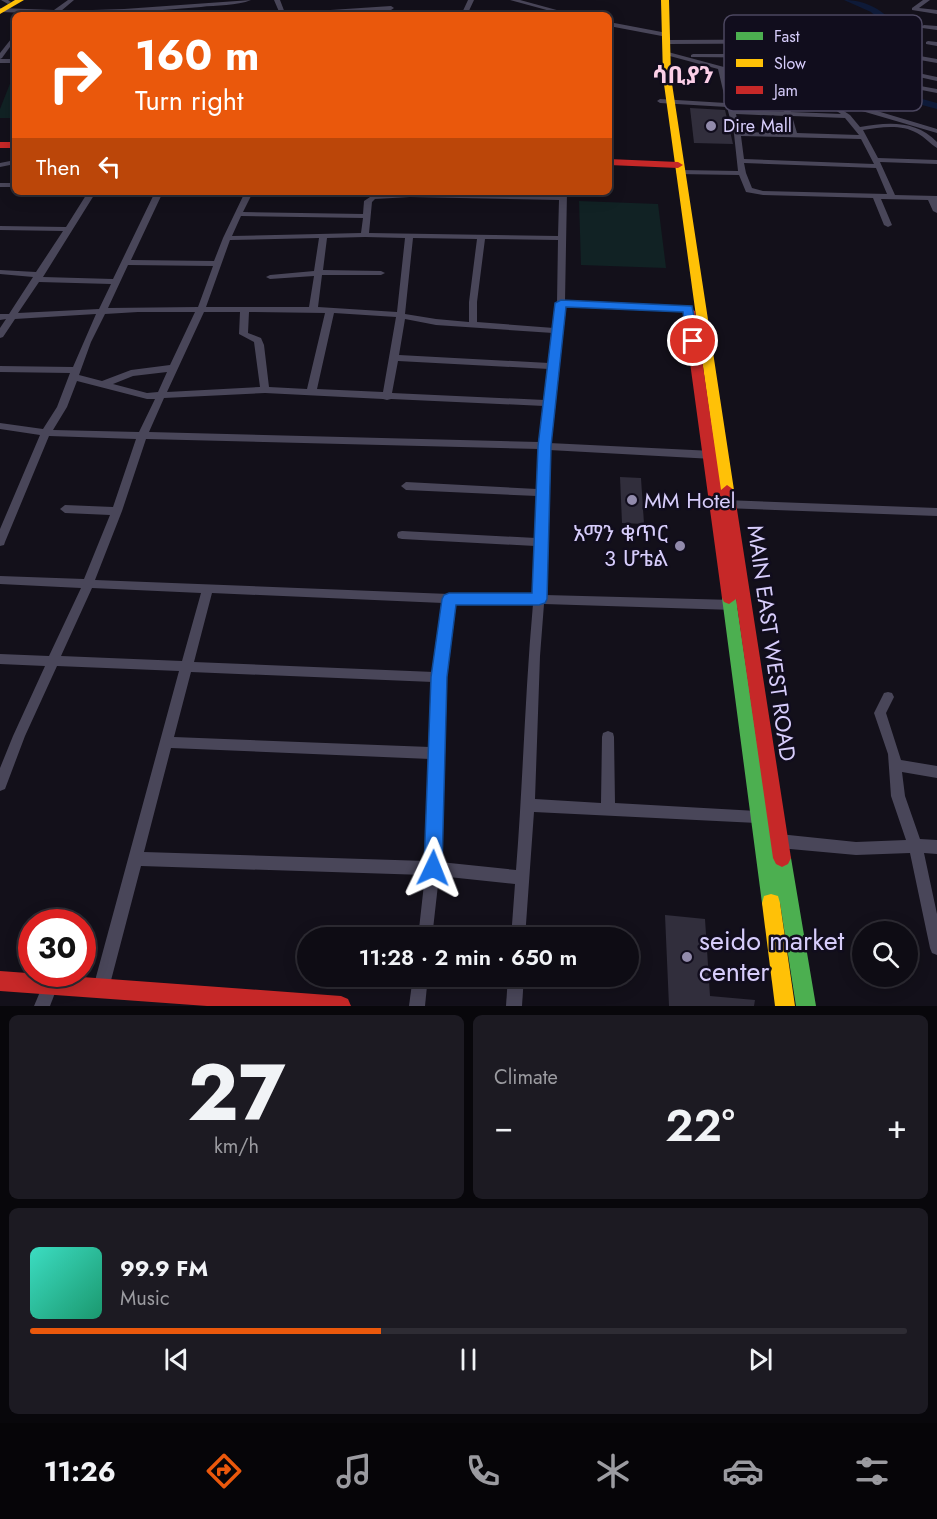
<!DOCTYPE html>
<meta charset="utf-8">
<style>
:root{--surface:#0e0c14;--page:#1c1a22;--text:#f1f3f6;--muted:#9b9ba0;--line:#2e2c34;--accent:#ea580c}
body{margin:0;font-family:Jost,"Noto Sans Ethiopic",sans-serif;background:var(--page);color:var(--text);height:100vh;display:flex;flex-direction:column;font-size:22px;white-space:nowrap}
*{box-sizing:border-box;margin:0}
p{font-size:20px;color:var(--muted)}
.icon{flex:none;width:33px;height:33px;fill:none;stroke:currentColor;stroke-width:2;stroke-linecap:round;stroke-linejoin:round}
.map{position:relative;height:1006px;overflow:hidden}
.panel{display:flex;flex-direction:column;gap:9px;padding:9px;background:#08070b;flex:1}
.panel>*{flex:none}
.hud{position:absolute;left:12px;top:12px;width:600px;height:183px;border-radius:9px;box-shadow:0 3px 15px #0003,0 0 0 2px var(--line);background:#ea580c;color:#fff;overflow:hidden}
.fabs{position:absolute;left:852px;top:921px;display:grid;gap:12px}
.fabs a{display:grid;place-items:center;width:66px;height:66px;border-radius:50%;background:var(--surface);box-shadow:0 3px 15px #0003,0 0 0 2px var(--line);font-size:30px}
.speed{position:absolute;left:18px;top:909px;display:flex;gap:12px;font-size:30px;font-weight:700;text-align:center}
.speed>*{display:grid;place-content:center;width:78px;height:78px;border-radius:50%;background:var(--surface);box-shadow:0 3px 15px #0003,0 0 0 2px var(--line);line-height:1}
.speed .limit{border:9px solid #d22;background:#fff;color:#111}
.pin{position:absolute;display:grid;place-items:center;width:51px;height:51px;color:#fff;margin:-26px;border:3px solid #fff;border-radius:50%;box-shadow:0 2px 6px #0007}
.me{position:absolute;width:66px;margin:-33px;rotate:2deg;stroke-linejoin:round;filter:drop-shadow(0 0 4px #0008)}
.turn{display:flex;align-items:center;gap:21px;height:126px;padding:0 24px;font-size:27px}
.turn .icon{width:78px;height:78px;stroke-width:2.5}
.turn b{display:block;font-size:42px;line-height:51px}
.then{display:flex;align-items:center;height:57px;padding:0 24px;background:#0003;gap:12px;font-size:22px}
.big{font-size:45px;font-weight:600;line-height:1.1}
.panel .widget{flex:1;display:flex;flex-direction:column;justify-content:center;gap:9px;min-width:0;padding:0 21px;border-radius:9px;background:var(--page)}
.panel .dial{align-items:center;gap:0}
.dial b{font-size:78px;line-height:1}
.song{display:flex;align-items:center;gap:18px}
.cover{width:72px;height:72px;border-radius:9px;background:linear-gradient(135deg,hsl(170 70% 55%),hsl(160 70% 35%))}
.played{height:6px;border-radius:3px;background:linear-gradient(90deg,var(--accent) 40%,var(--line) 40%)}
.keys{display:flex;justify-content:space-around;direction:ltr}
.heat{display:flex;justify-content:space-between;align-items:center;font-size:33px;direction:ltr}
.panel .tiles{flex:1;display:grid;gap:9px;grid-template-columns:1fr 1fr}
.widget:last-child{grid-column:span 2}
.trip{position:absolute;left:297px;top:927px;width:342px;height:60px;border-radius:30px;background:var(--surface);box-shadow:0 3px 15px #0003,0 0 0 2px var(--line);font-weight:600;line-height:60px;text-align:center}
.tab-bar{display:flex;height:96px;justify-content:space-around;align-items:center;background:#060508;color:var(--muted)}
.tab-bar .icon{width:42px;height:42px}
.tab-bar .current{color:var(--accent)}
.tab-bar b{font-size:27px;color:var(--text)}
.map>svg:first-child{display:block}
.green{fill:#112224}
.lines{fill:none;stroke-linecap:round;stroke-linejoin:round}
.river{fill:#0e1a38;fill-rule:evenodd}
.building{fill:#312e3c}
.street{fill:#494659;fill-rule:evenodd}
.fast{fill:#4caf50;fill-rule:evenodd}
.slow{fill:#ffc107;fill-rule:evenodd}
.jam{fill:#c62828;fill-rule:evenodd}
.route{fill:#1a73e8;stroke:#114b97;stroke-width:1.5}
.poi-dot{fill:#928bac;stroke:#110d1d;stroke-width:2}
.labels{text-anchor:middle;stroke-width:5;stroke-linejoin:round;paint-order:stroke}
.far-poi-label{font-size:18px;fill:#d7cdfb;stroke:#110d1d;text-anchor:start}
.poi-label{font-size:22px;fill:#d7cdfb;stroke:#110d1d;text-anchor:start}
.street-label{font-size:22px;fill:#d7cdfb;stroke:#110d1d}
.far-district-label{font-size:24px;font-weight:bold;fill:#fbcfe7;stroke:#110d1d}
.near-poi-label{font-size:27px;fill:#d7cdfb;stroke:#110d1d;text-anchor:start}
.key{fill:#110d1d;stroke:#4c4760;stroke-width:1.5}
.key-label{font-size:16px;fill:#d7cdfb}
</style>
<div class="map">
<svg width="937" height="1006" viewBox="0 0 937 1006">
<rect width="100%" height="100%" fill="#13101a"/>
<g class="green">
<polygon points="15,71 15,118 0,118 0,109"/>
<polygon points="579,201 658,204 666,268 581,265"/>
</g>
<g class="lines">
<path class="river" d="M 844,0 C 866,0 883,10 897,26 L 889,49 L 859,69 L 856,74 L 885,89 L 937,103 L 937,109 L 877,93 L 846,77 L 845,75 L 851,65 L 880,45 L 887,27 L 871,12 Z"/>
</g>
<g class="building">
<polygon points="690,108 725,110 733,144 694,143"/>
<polygon points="620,477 641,478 644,524 622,523"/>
<polygon points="665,915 705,919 710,996 755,1000 754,1006 669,1006"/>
</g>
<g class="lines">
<g class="street">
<polygon points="1,0 8,0 11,2 8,4"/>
<path d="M 68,0 L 74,0 L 61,11 L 124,9 L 251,0 C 237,6 216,5 201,7 C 134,13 67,15 0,12 L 0,8 L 54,10 Z"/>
<polygon points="274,0 280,0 285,13 391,6 394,8 391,10 308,15 278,15 280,14"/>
<polygon points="468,0 474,0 467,15 461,15"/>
<polygon points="510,0 520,0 575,15 565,15"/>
<polygon points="923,0 930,0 919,8 937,10 937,14 912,10 912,8"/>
<polygon points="609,22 667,33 670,35 667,37 609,26"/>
<polygon points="924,25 937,26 937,30 922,28 922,26"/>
<polygon points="15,34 15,40 2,58 0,59 0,53"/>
<polygon points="823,39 937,59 937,63 823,43 668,44 665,42 668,40"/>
<polygon points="928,41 937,42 937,46 926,44 926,42"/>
<path d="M 668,52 L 776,81 L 834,65 L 834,67 L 784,83 L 937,129 L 937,133 L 725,71 L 730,90 L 759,86 L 784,90 L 791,112 L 841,114 L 828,105 L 827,104 L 830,102 L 850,115 L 860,127 C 888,122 916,120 937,142 L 937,148 C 930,144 925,137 917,133 C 901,124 881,127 863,130 L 878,158 L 937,160 L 937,164 L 880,162 L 895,195 L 937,196 L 937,213 L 933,211 L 928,200 L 881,199 L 892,225 L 888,227 L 884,225 L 873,198 L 763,195 L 746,192 L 739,175 L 677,174 L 676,172 L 680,170 L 738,171 L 734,134 L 727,107 L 660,103 L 657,101 L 660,99 L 726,103 L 718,69 L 666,55 L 666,53 ZM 759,90 L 779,92 L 784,112 L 735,110 L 730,94 ZM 736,114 L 785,116 L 790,133 L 740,132 ZM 792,116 L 845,118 L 859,135 L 797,133 ZM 741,136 L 861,139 L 874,164 L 744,159 ZM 744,163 L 876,168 L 887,194 L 763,191 L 752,188 L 746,173 Z"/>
<polygon points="693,54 785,54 788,56 785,58 691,57 691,55"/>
<rect x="0" y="59" width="15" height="4"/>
<polygon points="880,65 937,77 937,81 878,68 877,67"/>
<polygon points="887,80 937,89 937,93 885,83 884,82"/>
<polygon points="15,160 15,164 0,167 0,163"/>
<rect x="0" y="183" width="15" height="4"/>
<path d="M 88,192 L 96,192 L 43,277 L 113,279 L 155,192 L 163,192 L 131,260 L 214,261 L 223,238 L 245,192 L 253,192 L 243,212 L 363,214 L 364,201 L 373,195 L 410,193 L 559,196 L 559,192 L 567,192 L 565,301 L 692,306 L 692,310 L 689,311 L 565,306 L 549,443 L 713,451 L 718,455 L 713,459 L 549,450 L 548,490 L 549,493 L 548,496 L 545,595 L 734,600 L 738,602 L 740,605 L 738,608 L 734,610 L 544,604 L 540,656 L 535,799 L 601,803 L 602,737 L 603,733 L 608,731 L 613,733 L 614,737 L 615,803 L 757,811 L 762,812 L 764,817 L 762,822 L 757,823 L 534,812 L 525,938 L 511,938 L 515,884 L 439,876 L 432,938 L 418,938 L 425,875 L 141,866 L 109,988 L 106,993 L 101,996 L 96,993 L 93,988 L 179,671 L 57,666 L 25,736 L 5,789 L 0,791 L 0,768 L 13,736 L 45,666 L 0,664 L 0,654 L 49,656 L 81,588 L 0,584 L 0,576 L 84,579 L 110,515 L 65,513 L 60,509 L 65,505 L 113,507 L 136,439 L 49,436 L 5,542 L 4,545 L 0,546 L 0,529 L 40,435 L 0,429 L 0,423 L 43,429 L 57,407 L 70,373 L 0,372 L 0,366 L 73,367 L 96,314 L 15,319 L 3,337 L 0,338 L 0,328 L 6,319 L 0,320 L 0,314 L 9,314 L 33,277 L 0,274 L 0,270 L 36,272 L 63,231 L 0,230 L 0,226 L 66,227 ZM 410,197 L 559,200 L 558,236 L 369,233 L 372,202 L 375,199 ZM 241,216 L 363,218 L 361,233 L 232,236 ZM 365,237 L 405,238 L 397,312 L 318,307 L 322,275 L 381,275 L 385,273 L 381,271 L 323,270 L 327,238 ZM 319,238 L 314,271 L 270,275 L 266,277 L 270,279 L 314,276 L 309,307 L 206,307 L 230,240 ZM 413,238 L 477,239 L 469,302 L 469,322 L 436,319 L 405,314 ZM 485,239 L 558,240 L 557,303 L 554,328 L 477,322 L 477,302 ZM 128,265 L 213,266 L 198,307 L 108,308 ZM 39,282 L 111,284 L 99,309 L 18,313 ZM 138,312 L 195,312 L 170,365 L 131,370 L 102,381 L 79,375 L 91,342 L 105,314 ZM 204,312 L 240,312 L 239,334 L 254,342 L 260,387 L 167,392 ZM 249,312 L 325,313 L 307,389 L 269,387 L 264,345 L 261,338 L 248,333 ZM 334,313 L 396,317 L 383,392 L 317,389 ZM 405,319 L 436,325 L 553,333 L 549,363 L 399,355 ZM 398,361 L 549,369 L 545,400 L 392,393 ZM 167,372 L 158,392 L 147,393 L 113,384 L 133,376 ZM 77,381 L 147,399 L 155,399 L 139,432 L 53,430 L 67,407 ZM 265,393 L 383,399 L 387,400 L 391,399 L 544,406 L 539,442 L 149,432 L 164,398 ZM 146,439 L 539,449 L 537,489 L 406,482 L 401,486 L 406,490 L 537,496 L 536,538 L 402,531 L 398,532 L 397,535 L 398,538 L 402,539 L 535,546 L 533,594 L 449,594 L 95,580 L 122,511 ZM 92,588 L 201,593 L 182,661 L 61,656 ZM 212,593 L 443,603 L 434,672 L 194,662 ZM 454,604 L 533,604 C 525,692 523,782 516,870 L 440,862 L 445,677 ZM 191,672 L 433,682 L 430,747 L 174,737 ZM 171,748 L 430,759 L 426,861 L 144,852 Z"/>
<polygon points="724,500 937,508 937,516 724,508 719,504"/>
<polygon points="888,692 892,693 894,697 886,713 901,760 937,766 937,778 902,772 905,796 920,839 937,840 937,854 924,853 937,914 937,955 932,953 930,948 910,853 856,855 779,848 774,846 772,841 774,836 779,834 856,842 906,840 891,796 888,754 874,713 884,693"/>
<polygon points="413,976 428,976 425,1006 409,1006"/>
<polygon points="508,976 524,976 522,1006 506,1006"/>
<polygon points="50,977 55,980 58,985 50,1006 34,1006 45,980"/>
</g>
<polygon class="fast" points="729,592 734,594 736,598 774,857 776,852 782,849 788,852 791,858 816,1006 796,1006 780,903 778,910 771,912 764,910 762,903 722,598 724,594"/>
<g class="slow">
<polygon points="15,0 24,0 0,14 0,9"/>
<polygon points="661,0 669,0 671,77 734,490 727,495 720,490 663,77"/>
<polygon points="771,894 778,896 780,903 795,1006 775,1006 762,903 764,896"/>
</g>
<g class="jam">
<rect x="0" y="142" width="15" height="6"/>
<polygon points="609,159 678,162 683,165 678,168 609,165"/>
<polygon points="689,308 695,311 721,490 727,485 734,490 791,858 788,864 782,867 776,864 773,858 736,599 729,604 724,602 722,598 683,311"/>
<polygon points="0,971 341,996 348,999 351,1006 207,1006 0,991"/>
</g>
</g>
<polygon class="route" points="561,300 692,306 699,341 693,345 687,341 683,312 566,307 551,446 547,599 545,603 539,605 456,605 447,677 442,868 440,874 433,877 427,874 424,868 431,677 442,599 444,595 449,593 532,593 538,446 555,303"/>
<g class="poi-dot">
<circle cx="711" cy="126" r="6"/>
<circle cx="632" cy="500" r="6"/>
<circle cx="680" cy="546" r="6"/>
<circle cx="687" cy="957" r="6"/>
</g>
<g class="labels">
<g class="far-poi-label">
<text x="723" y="132">Dire Mall</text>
</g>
<g class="poi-label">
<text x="644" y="508">MM Hotel</text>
<text x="668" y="541" text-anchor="end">አማን ቁጥር<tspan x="668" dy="25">3 ሆቴል</tspan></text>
</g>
<g class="street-label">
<text transform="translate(772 643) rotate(82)" y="8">MAIN EAST WEST ROAD</text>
</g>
<g class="far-district-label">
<text x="683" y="83">ሳቢያን</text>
</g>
<g class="near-poi-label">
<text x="699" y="950">seido market<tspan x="699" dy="31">center</tspan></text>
</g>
</g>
<rect x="724" y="15" width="198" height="96" rx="9" class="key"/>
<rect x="736" y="32" width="27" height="8" fill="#4caf50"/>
<rect x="736" y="59" width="27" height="8" fill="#ffc107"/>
<rect x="736" y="86" width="27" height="8" fill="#c62828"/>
<g class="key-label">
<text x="774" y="42">Fast</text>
<text x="774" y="69">Slow</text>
<text x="774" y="96">Jam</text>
</g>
</svg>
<div class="fabs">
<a><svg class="icon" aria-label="search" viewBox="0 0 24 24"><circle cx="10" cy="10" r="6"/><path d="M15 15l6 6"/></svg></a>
</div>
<div class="speed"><div class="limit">30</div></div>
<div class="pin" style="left:693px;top:341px;background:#d93025"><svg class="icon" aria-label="arrive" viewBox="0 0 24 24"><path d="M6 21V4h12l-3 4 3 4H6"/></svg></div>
<svg class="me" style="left:433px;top:868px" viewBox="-20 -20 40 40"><path d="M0-17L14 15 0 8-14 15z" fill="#1a73e8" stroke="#fff" stroke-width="4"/></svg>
<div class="trip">11:28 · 2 min · 650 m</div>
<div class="hud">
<div class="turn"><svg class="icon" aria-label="right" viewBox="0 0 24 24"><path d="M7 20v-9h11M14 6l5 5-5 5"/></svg><div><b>160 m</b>Turn right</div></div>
<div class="then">Then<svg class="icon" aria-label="left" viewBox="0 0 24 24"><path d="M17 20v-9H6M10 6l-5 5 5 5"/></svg></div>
</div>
</div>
<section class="panel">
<div class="tiles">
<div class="widget dial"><b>27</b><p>km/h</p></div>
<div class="widget"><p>Climate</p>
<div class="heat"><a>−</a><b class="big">22°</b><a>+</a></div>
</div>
<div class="widget">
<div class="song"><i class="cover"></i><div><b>99.9 FM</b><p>Music</p></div></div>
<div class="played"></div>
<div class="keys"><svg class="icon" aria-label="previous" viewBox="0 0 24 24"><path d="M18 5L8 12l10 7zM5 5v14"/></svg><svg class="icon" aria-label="pause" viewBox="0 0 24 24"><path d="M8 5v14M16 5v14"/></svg><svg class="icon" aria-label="next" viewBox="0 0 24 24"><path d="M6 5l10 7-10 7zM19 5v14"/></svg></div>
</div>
</div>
</section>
<nav class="tab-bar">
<b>11:26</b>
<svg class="icon current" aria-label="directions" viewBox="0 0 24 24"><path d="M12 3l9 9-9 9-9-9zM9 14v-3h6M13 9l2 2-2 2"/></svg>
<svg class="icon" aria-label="music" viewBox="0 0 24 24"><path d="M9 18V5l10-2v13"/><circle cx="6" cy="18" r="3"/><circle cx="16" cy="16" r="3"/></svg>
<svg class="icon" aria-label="phone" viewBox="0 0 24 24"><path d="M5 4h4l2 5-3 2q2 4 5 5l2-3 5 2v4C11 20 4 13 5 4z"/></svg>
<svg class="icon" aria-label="climate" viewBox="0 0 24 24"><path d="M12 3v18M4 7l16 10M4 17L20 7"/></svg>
<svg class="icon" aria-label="car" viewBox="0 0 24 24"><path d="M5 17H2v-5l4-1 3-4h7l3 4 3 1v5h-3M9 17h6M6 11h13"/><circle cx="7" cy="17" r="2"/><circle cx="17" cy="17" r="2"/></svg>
<svg class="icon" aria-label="filters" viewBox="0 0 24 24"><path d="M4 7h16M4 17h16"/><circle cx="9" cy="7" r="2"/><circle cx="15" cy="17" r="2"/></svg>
</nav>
